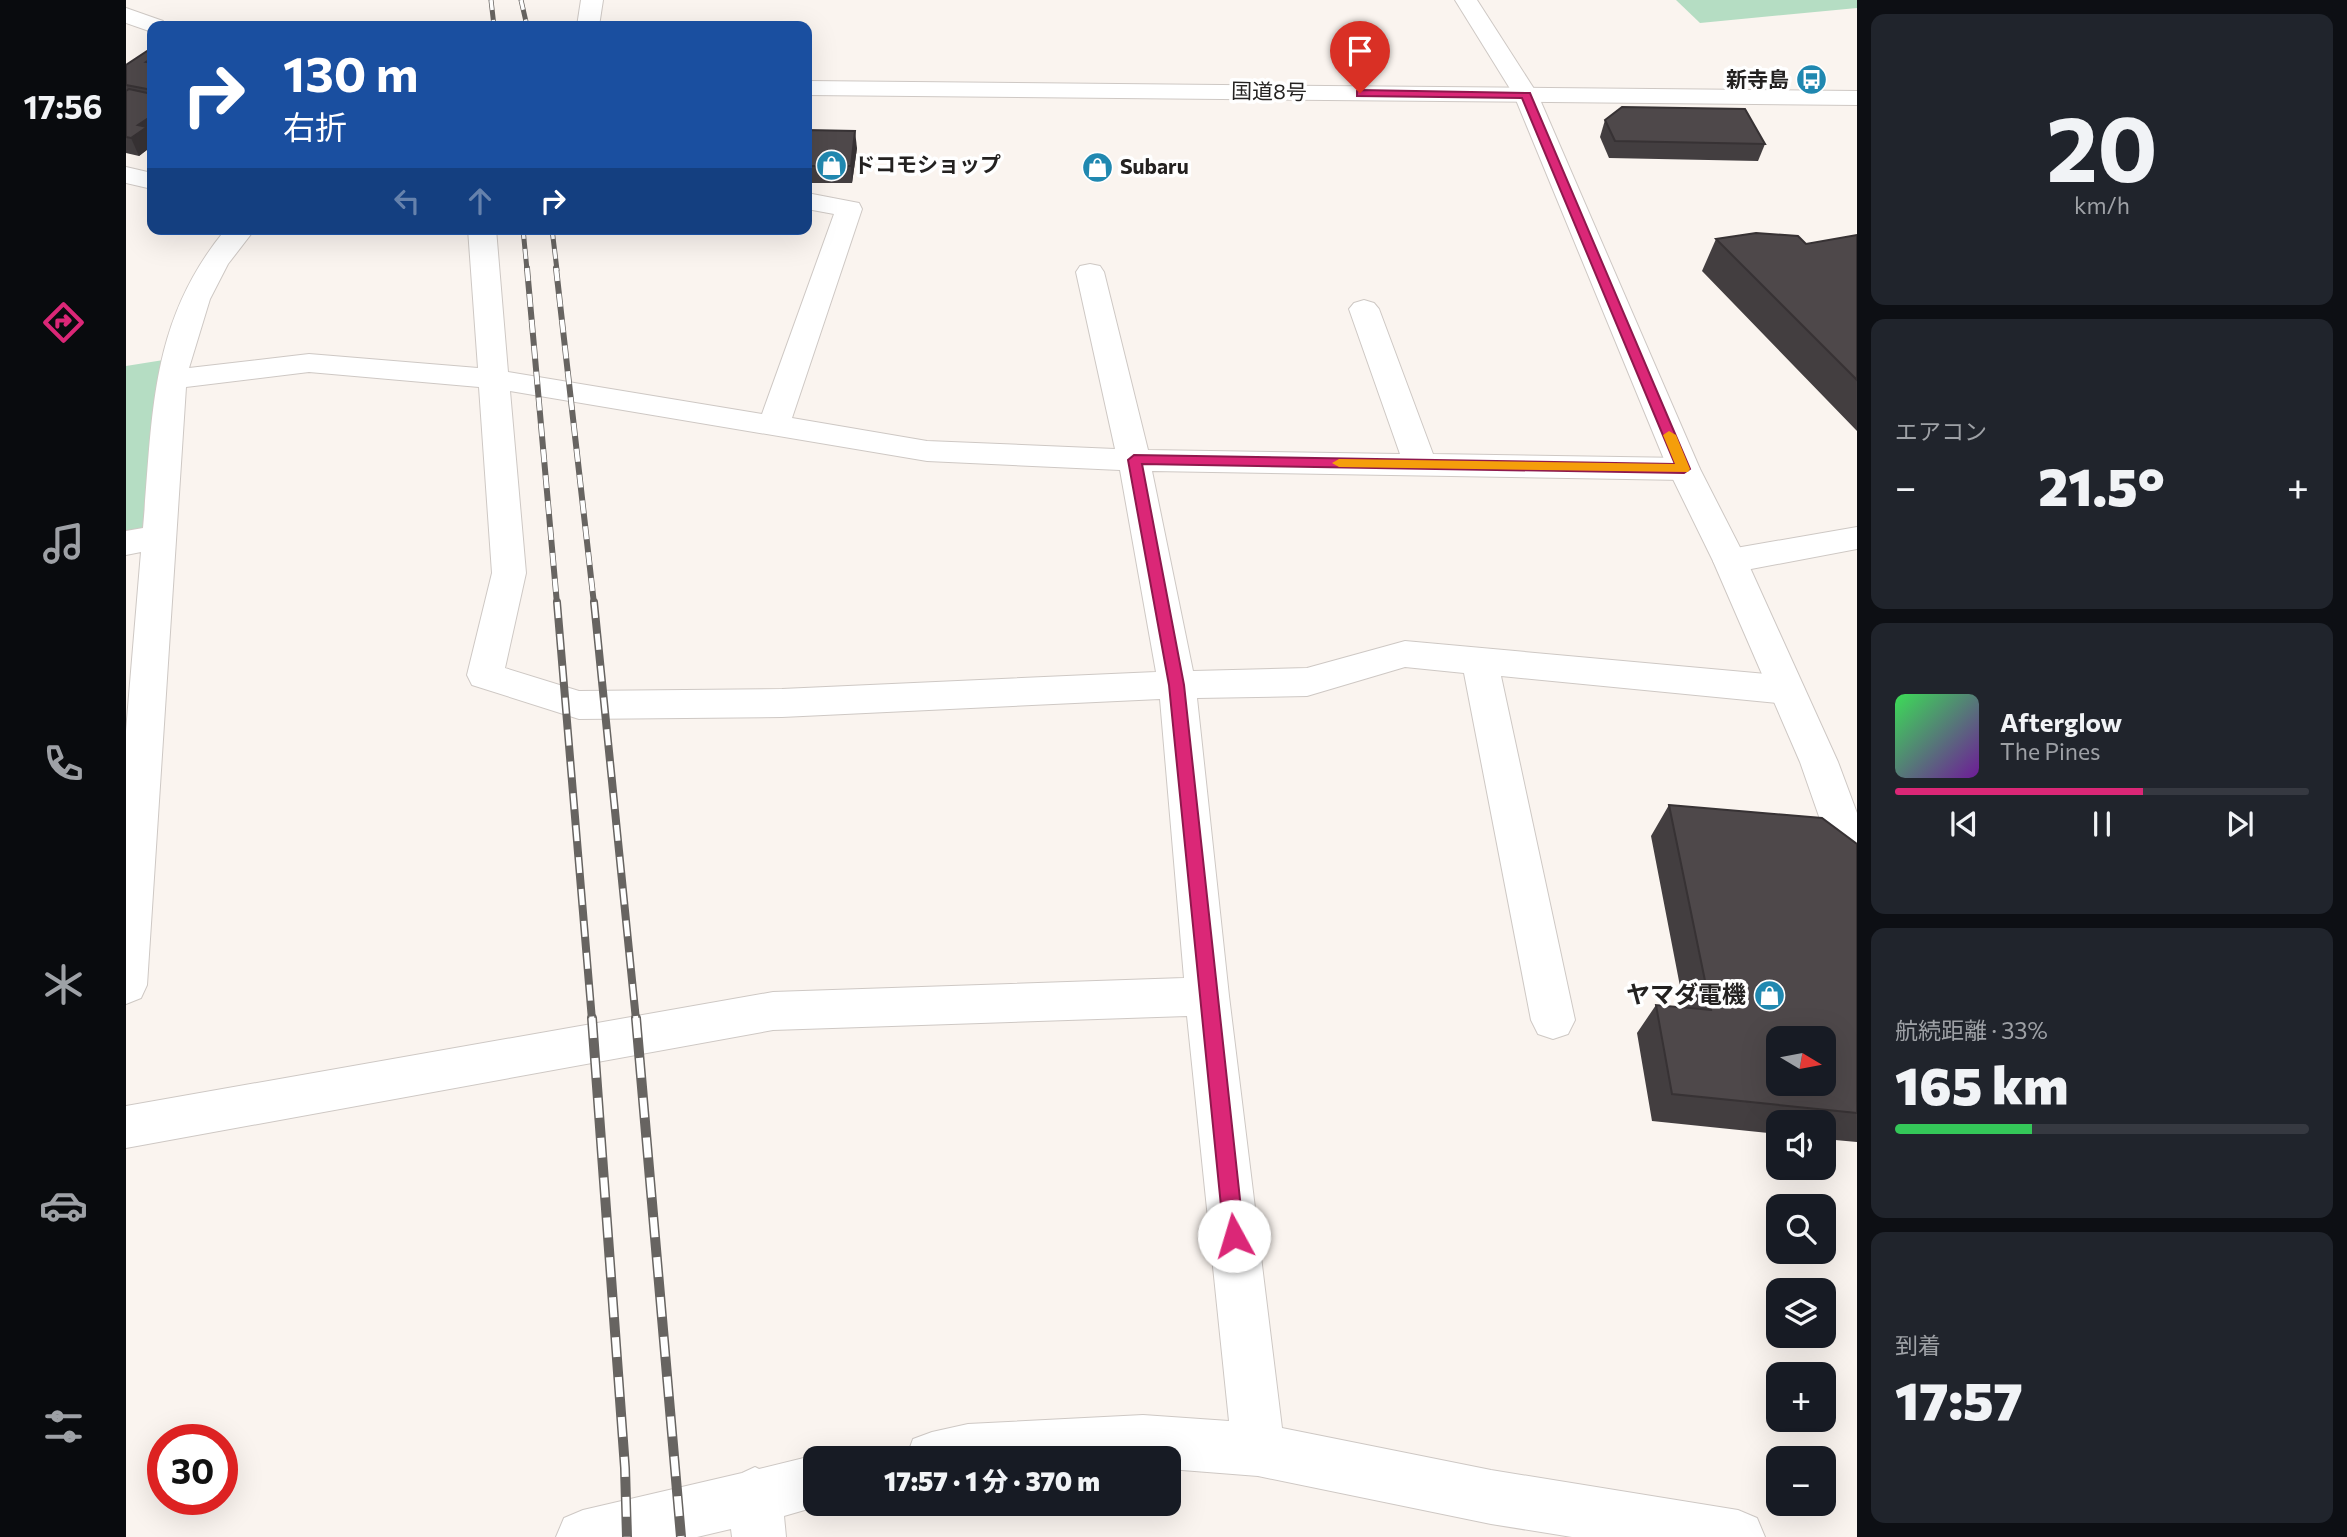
<!DOCTYPE html>
<html lang="ja">
<meta charset="utf-8">
<style>
:root{--surface:#171b24;--page:#20242c;--text:#f1f3f6;--muted:#9ea1a6;--line:#363941;--accent:#db2777}
body{margin:0;font-family:Commissioner,"Noto Sans JP",sans-serif;background:var(--page);color:var(--text);height:100vh;display:flex;flex-direction:column;font-size:26px;white-space:nowrap}
*{box-sizing:border-box;margin:0}
p{font-size:23px;color:var(--muted)}
.icon{flex:none;width:38px;height:38px;fill:none;stroke:currentColor;stroke-width:2;stroke-linecap:round;stroke-linejoin:round}
.map{position:relative;flex:1;overflow:hidden}
.panel{display:flex;flex-direction:column;gap:14px;padding:14px;background:#0d0f14;width:490px}
.panel>*{flex:none}
.hud{position:absolute;left:21px;top:21px;width:665px;height:214px;border-radius:14px;box-shadow:0 7px 28px #0002;background:#1a4fa0;color:#fff;overflow:hidden}
.needle{width:46px;rotate:100deg}
.fabs{position:absolute;left:1640px;top:1026px;display:grid;gap:14px}
.fabs a{display:grid;place-items:center;width:70px;height:70px;border-radius:14px;background:var(--surface);box-shadow:0 7px 28px #0002;font-size:35px}
.speed{position:absolute;left:21px;top:1424px;display:flex;gap:14px;font-size:35px;font-weight:700;text-align:center}
.speed>*{display:grid;place-content:center;width:91px;height:91px;border-radius:50%;background:var(--surface);box-shadow:0 7px 28px #0002;line-height:1}
.speed .limit{border:10px solid #d22;background:#fff;color:#111}
.pin{position:absolute;display:grid;place-items:center;width:60px;height:60px;color:#fff;margin:-72px -30px;border-radius:50% 50% 50% 0;rotate:-45deg;box-shadow:0 0 7px #0007}
.pin .icon{rotate:45deg}
.me{position:absolute;width:77px;margin:-38px;rotate:354deg;stroke-linejoin:round;filter:drop-shadow(0 0 5px #0008)}
.turn{display:flex;align-items:center;gap:24px;height:147px;padding:0 21px;font-size:32px}
.turn .icon{width:91px;height:91px;stroke-width:2.5}
.turn b{display:block;font-size:49px;line-height:60px}
.lanes{display:flex;align-items:center;height:66px;padding:0 21px;background:#0003;justify-content:center;gap:35px;direction:ltr}
.lanes .off{opacity:.35}
.big{font-size:52px;font-weight:800;line-height:1.1}
.panel .card{flex:1;display:flex;flex-direction:column;justify-content:center;gap:10px;min-width:0;padding:0 24px;border-radius:14px;background:var(--page)}
.panel .dial{align-items:center;gap:0}
.dial b{font-size:91px;line-height:1}
.song{display:flex;align-items:center;gap:21px}
.cover{width:84px;height:84px;border-radius:10px;background:linear-gradient(135deg,hsl(130 70% 55%),hsl(280 70% 35%))}
.played{height:7px;border-radius:4px;background:linear-gradient(90deg,var(--accent) 60%,var(--line) 60%)}
.keys{display:flex;justify-content:space-around;direction:ltr}
.heat{display:flex;justify-content:space-between;align-items:center;font-size:38px;direction:ltr}
.charge{height:10px;border-radius:5px;background:linear-gradient(90deg,#34c759 33%,var(--line) 0)}
.trip{position:absolute;left:677px;top:1446px;width:378px;height:70px;border-radius:14px;background:var(--surface);box-shadow:0 7px 28px #0002;font-weight:800;line-height:70px;text-align:center}
main{display:flex;flex:1;min-height:0}
.menu{display:flex;flex-direction:column;width:126px;justify-content:space-around;align-items:center;background:#090b0e;color:var(--muted)}
.menu .icon{width:49px;height:49px}
.menu .selected{color:var(--accent)}
.menu b{font-size:32px;color:var(--text)}
.map>svg:first-child{display:block}
.green{fill:#b5ddc3}
.lines{fill:none;stroke-linecap:round;stroke-linejoin:round}
.street-casing{stroke:#cec8c4;stroke-width:2}
.secondary-casing{stroke:#cec8c4;stroke-width:2}
.highway-casing{stroke:#cec8c4;stroke-width:2}
.street{fill:#fff;fill-rule:evenodd}
.secondary{fill:#fff;fill-rule:evenodd}
.highway{fill:#fff;fill-rule:evenodd}
.rail-far3-casing{stroke:#676461;stroke-width:5}
.rail-far2-casing{stroke:#676461;stroke-width:6}
.rail-far1-casing{stroke:#676461;stroke-width:8}
.rail-casing{stroke:#676461;stroke-width:10}
.rail-far3{stroke:#fff;stroke-width:3.5;stroke-dasharray:10;stroke-linecap:butt}
.rail-far2{stroke:#fff;stroke-width:4.5;stroke-dasharray:13;stroke-linecap:butt}
.rail-far1{stroke:#fff;stroke-width:5;stroke-dasharray:16;stroke-linecap:butt}
.rail{stroke:#fff;stroke-width:7;stroke-dasharray:20;stroke-linecap:butt}
.wall{fill:#433e40}
.shaded-wall{fill:#373234}
.building{fill:#4e484a;stroke:#373234;stroke-width:2;fill-rule:evenodd}
.route{fill:#db2777;stroke:#8e194d;stroke-width:2}
.slow{fill:#f59e0b}
.labels{text-anchor:middle;stroke-width:7;stroke-linejoin:round;paint-order:stroke}
.far-poi-label{font-size:21px;font-weight:bold;fill:#242221;stroke:#fff;text-anchor:start}
.far-street-label{font-size:21px;fill:#242221;stroke:#fff}
.poi-label{font-size:24px;font-weight:bold;fill:#242221;stroke:#fff;text-anchor:end}
</style>
<main>
<nav class="menu">
<b>17:56</b>
<svg class="icon selected" aria-label="directions" viewBox="0 0 24 24"><path d="M12 3l9 9-9 9-9-9zM9 14v-3h6M13 9l2 2-2 2"/></svg>
<svg class="icon" aria-label="music" viewBox="0 0 24 24"><path d="M9 18V5l10-2v13"/><circle cx="6" cy="18" r="3"/><circle cx="16" cy="16" r="3"/></svg>
<svg class="icon" aria-label="phone" viewBox="0 0 24 24"><path d="M5 4h4l2 5-3 2q2 4 5 5l2-3 5 2v4C11 20 4 13 5 4z"/></svg>
<svg class="icon" aria-label="climate" viewBox="0 0 24 24"><path d="M12 3v18M4 7l16 10M4 17L20 7"/></svg>
<svg class="icon" aria-label="car" viewBox="0 0 24 24"><path d="M5 17H2v-5l4-1 3-4h7l3 4 3 1v5h-3M9 17h6M6 11h13"/><circle cx="7" cy="17" r="2"/><circle cx="17" cy="17" r="2"/></svg>
<svg class="icon" aria-label="filters" viewBox="0 0 24 24"><path d="M4 7h16M4 17h16"/><circle cx="9" cy="7" r="2"/><circle cx="15" cy="17" r="2"/></svg>
</nav>
<div class="map">
<svg width="1731" height="1537" viewBox="0 0 1731 1537">
<rect width="100%" height="100%" fill="#faf4ef"/>
<g class="green">
<polygon points="1550,0 1731,0 1731,8 1574,23"/>
<polygon points="50,358 34,537 0,543 0,366"/>
</g>
<g class="lines">
<defs>
<g id="street">
<polygon points="455,0 477,0 473,26 451,26"/>
<polygon points="1329,0 1351,0 1412,95 1409,100 1400,102 1391,100"/>
<polygon points="0,167 26,173 26,189 0,183"/>
<path d="M 681,193 L 733,203 L 736,209 L 666,418 L 801,441 L 989,449 L 950,272 L 954,266 L 964,264 L 974,266 L 978,272 L 1022,450 L 1274,454 L 1223,309 L 1228,303 L 1238,300 L 1248,303 L 1253,309 L 1307,454 L 1558,458 L 1569,462 L 1574,469 L 1569,476 L 1558,480 L 1026,471 L 1067,671 L 1181,668 L 1279,641 L 1661,676 L 1674,680 L 1679,690 L 1674,700 L 1661,704 L 1375,676 L 1449,1020 L 1442,1034 L 1427,1039 L 1412,1034 L 1405,1020 L 1338,673 L 1279,667 L 1181,696 L 1071,698 L 1103,996 L 1156,1428 L 1365,1470 L 1612,1510 L 1631,1518 L 1639,1537 L 1446,1537 L 1365,1524 L 1132,1476 L 1043,1469 L 1043,1458 L 780,1458 L 787,1439 L 806,1432 L 842,1424 L 1017,1415 L 1103,1421 L 1061,1016 L 647,1030 L 0,1148 L 0,1106 L 647,992 L 1058,978 L 1034,699 L 656,717 L 453,719 L 346,685 L 341,675 L 366,573 L 353,387 L 183,372 L 60,387 L 21,985 L 15,998 L 0,1004 L 0,731 L 15,552 L 0,555 L 0,531 L 17,528 C 27,416 23,321 100,229 L 129,229 L 102,264 L 84,299 L 63,368 L 183,354 L 352,368 L 342,229 L 370,229 L 382,372 L 636,414 L 708,214 L 681,209 ZM 384,391 L 801,461 L 994,470 L 1030,672 L 656,689 L 453,691 L 379,668 L 400,573 Z"/>
<polygon points="1731,527 1731,549 1604,573 1592,569 1587,561 1592,553 1604,549"/>
<polygon points="690,1455 696,1458 690,1458 690,1503 703,1503 658,1516 660,1537 606,1537 605,1529 571,1537 430,1537 438,1518 457,1510 616,1473 629,1467 633,1469"/>
</g>
<polygon id="secondary" points="1400,88 1409,90 1412,95 1574,469 1621,561 1712,762 1731,813 1731,885 1717,880 1711,868 1674,762 1587,561 1542,469 1388,95 1391,90"/>
<g id="highway">
<polygon points="0,8 37,21 41,26 26,26 26,32 0,23"/>
<polygon points="681,81 1731,91 1731,105 681,95"/>
</g>
</defs>
<use href="#street" class="street-casing"/>
<use href="#secondary" class="secondary-casing"/>
<use href="#highway" class="highway-casing"/>
<use href="#street" class="street"/>
<use href="#secondary" class="secondary"/>
<use href="#highway" class="highway"/>
<defs>
<g id="rail-far3">
<polyline points="365,0 368,26"/>
<polyline points="395,0 401,26"/>
<polyline points="397,229 401,270"/>
<polyline points="426,229 431,270"/>
</g>
<g id="rail-far2">
<polyline points="401,268 431,604"/>
<polyline points="430,268 468,604"/>
</g>
<g id="rail-far1">
<polyline points="431,602 466,1020"/>
<polyline points="468,602 510,1020"/>
</g>
<g id="rail">
<polyline points="466,1018 499,1468 501,1537"/>
<polyline points="510,1018 555,1537"/>
</g>
</defs>
<use href="#rail-far3" class="rail-far3-casing"/>
<use href="#rail-far2" class="rail-far2-casing"/>
<use href="#rail-far1" class="rail-far1-casing"/>
<use href="#rail" class="rail-casing"/>
<use href="#rail-far3" class="rail-far3"/>
<use href="#rail-far2" class="rail-far2"/>
<use href="#rail-far1" class="rail-far1"/>
<use href="#rail" class="rail"/>
</g>
<g class="wall">
<polygon points="26,52 26,146 13,156 0,153 0,65"/>
<polygon points="1479,120 1639,144 1632,161 1483,158 1474,137"/>
<polygon points="681,130 731,148 726,183 681,183"/>
<polygon points="1731,235 1731,431 1576,271 1590,239 1680,244"/>
<polygon points="1543,805 1731,845 1731,1142 1698,1139 1698,1122 1652,1122 1652,1134 1526,1121 1511,1033 1530,1005 1558,1007 1525,836"/>
</g>
<g class="shaded-wall">
<polygon points="24,117 26,122 26,146 13,156 5,138 12,125"/>
<polygon points="729,131 731,148 726,183 725,166"/>
</g>
<g class="building">
<polygon points="21,51 26,52 26,58 20,62 26,63 26,90 0,85 0,65"/>
<polygon points="3,89 26,94 26,117 24,117 12,125 21,127 5,138 0,137 0,91"/>
<polygon points="1496,107 1619,109 1639,144 1489,141 1479,120"/>
<polygon points="681,130 729,131 725,166 681,166"/>
<polygon points="1630,233 1672,236 1680,244 1731,235 1731,380 1590,239"/>
<path d="M 1543,805 L 1696,818 L 1731,844 L 1731,1113 L 1546,1094 L 1530,1005 L 1585,1010 ZM 1652,1038 L 1698,1038 L 1698,1083 L 1652,1083 Z"/>
</g>
<polygon class="route" points="1234,90 1404,93 1564,469 1558,473 1016,464 1058,685 1118,1236 1115,1243 1108,1246 1101,1243 1098,1236 1043,685 1002,460 1008,455 1549,464 1396,98 1231,96 1231,91"/>
<polygon class="slow" points="1543,431 1550,435 1564,469 1562,472 1213,467 1206,463 1213,459 1549,464 1537,435"/>
<defs>
<symbol id="bus-disc" viewBox="-11 -11 22 22"><circle r="9.5" fill="#2088b0" stroke="#fff"/><path d="M-5-6H5V4H4V6H2V4H-2V6H-4V4H-5ZM-3.5-4V0h7V-4ZM-3.5 1.2v1.5H-2V1.2ZM2 1.2v1.5H3.5V1.2Z" fill="#fff"/></symbol>
<symbol id="shop-disc" viewBox="-11 -11 22 22"><circle r="9.5" fill="#2088b0" stroke="#fff"/><path d="M-5-2.5h2.3a2.7 3.5 0 0 1 5.4 0H5L5.5 6h-11ZM-1.5-2.5h3a1.5 2.3 0 0 0-3 0Z" fill="#fff"/></symbol>
</defs>
<g fill-rule="evenodd">
<use href="#bus-disc" x="1668" y="62" width="35" height="35"/>
<use href="#shop-disc" x="688" y="148" width="35" height="35"/>
<use href="#shop-disc" x="954" y="150" width="35" height="35"/>
<use href="#shop-disc" x="1626" y="978" width="35" height="35"/>
</g>
<g class="labels">
<g class="far-poi-label">
<text x="1663" y="87" text-anchor="end">新寺島</text>
<text x="728" y="172">ドコモショップ</text>
<text x="994" y="174">Subaru</text>
</g>
<g class="far-street-label">
<text transform="translate(1143 92) rotate(1)" y="7">国道8号</text>
</g>
<g class="poi-label">
<text x="1620" y="1003">ヤマダ電機</text>
</g>
</g>
</svg>
<div class="fabs">
<a><svg class="needle" viewBox="-14 -14 28 28"><path d="M0-13l5 13h-10z" fill="#e53935"/><path d="M0 13l5-13h-10z" fill="#9ea1a6"/></svg></a>
<a><svg class="icon" aria-label="sound" viewBox="0 0 24 24"><path d="M4 9h4l5-4v14l-5-4H4zM17 9q2 3 0 6"/></svg></a>
<a><svg class="icon" aria-label="search" viewBox="0 0 24 24"><circle cx="10" cy="10" r="6"/><path d="M15 15l6 6"/></svg></a>
<a><svg class="icon" aria-label="layers" viewBox="0 0 24 24"><path d="M12 4l9 5-9 5-9-5zM3 14l9 5 9-5"/></svg></a>
<a>+</a>
<a>−</a>
</div>
<div class="speed"><div class="limit">30</div></div>
<div class="pin" style="left:1234px;top:93px;background:#d93025"><svg class="icon" aria-label="arrive" viewBox="0 0 24 24"><path d="M6 21V4h12l-3 4 3 4H6"/></svg></div>
<svg class="me" style="left:1108px;top:1236px" viewBox="-20 -20 40 40"><circle r="19" fill="#fff"/><path d="M0-13L10 11 0 6-10 11z" fill="#db2777"/></svg>
<div class="trip">17:57 · 1 分 · 370 m</div>
<div class="hud">
<div class="turn"><svg class="icon" aria-label="right" viewBox="0 0 24 24"><path d="M7 20v-9h11M14 6l5 5-5 5"/></svg><div><b>130 m</b>右折</div></div>
<div class="lanes"><svg class="icon off" aria-label="left" viewBox="0 0 24 24"><path d="M17 20v-9H6M10 6l-5 5 5 5"/></svg><svg class="icon off" aria-label="ahead" viewBox="0 0 24 24"><path d="M12 20V5M6 11l6-6 6 6"/></svg><svg class="icon" aria-label="right" viewBox="0 0 24 24"><path d="M7 20v-9h11M14 6l5 5-5 5"/></svg></div>
</div>
</div>
<section class="panel">
<div class="card dial"><b>20</b><p>km/h</p></div>
<div class="card"><p>エアコン</p>
<div class="heat"><a>−</a><b class="big">21.5°</b><a>+</a></div>
</div>
<div class="card">
<div class="song"><i class="cover"></i><div><b>Afterglow</b><p>The Pines</p></div></div>
<div class="played"></div>
<div class="keys"><svg class="icon" aria-label="previous" viewBox="0 0 24 24"><path d="M18 5L8 12l10 7zM5 5v14"/></svg><svg class="icon" aria-label="pause" viewBox="0 0 24 24"><path d="M8 5v14M16 5v14"/></svg><svg class="icon" aria-label="next" viewBox="0 0 24 24"><path d="M6 5l10 7-10 7zM19 5v14"/></svg></div>
</div>
<div class="card"><p>航続距離 · 33%</p><b class="big">165 km</b><div class="charge"></div></div>
<div class="card"><p>到着</p><b class="big">17:57</b></div>
</section>
</main>
